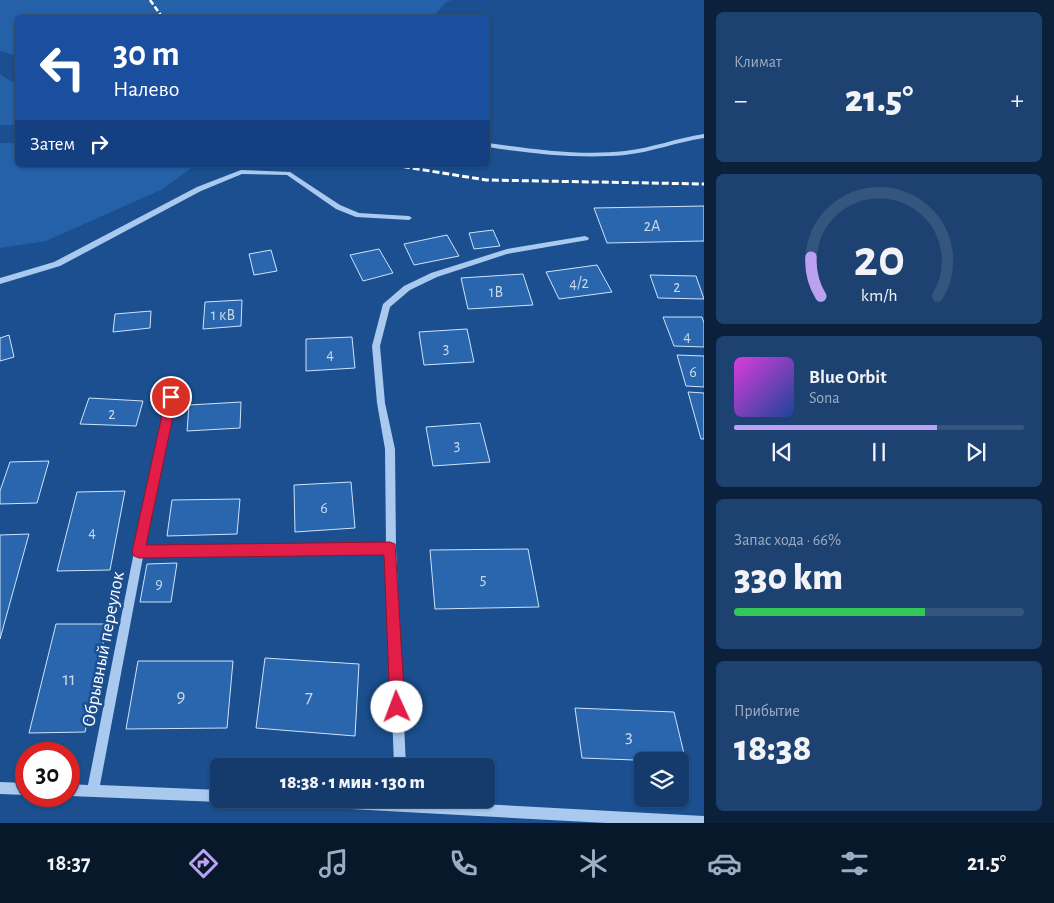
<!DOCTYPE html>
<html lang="ru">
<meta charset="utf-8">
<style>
:root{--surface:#143b6b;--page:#1d4271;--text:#f1f3f6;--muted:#9dadc1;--line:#33557e;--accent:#bca0f2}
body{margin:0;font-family:"Alegreya Sans",sans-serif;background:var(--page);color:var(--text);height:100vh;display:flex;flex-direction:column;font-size:19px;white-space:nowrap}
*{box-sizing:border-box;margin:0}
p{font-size:16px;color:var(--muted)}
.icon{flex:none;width:28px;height:28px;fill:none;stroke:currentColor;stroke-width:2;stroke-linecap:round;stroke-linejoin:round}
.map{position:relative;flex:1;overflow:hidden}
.panel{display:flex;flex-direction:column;gap:12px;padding:12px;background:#0b203b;width:350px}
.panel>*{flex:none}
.guide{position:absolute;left:15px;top:15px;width:475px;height:152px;border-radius:8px;box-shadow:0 1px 4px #0004,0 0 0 1px var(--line);background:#1a4fa0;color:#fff;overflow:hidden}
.controls{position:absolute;left:634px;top:752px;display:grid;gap:10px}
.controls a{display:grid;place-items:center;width:55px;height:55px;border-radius:8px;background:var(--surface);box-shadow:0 1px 4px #0004,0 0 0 1px var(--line);font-size:25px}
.speed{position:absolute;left:15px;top:742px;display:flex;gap:10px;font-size:25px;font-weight:700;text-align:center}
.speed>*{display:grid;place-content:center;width:65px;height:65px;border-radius:50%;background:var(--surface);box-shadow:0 1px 4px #0004,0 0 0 1px var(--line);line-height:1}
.speed .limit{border:8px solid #d22;background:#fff;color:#111}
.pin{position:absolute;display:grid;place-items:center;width:42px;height:42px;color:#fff;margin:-21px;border:2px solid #fff;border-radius:50%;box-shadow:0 1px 5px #0007}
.me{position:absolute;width:55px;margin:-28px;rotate:358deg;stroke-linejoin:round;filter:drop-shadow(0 0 4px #0008)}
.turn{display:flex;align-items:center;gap:18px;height:105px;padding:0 15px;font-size:22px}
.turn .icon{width:65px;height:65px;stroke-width:2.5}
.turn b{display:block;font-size:35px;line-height:42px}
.then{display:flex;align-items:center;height:48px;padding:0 15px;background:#0003;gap:10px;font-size:19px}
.big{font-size:38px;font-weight:800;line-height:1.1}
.panel .widget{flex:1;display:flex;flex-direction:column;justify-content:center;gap:8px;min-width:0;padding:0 18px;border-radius:8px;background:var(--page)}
.panel .dial{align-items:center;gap:0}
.dial svg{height:130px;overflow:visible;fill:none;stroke:var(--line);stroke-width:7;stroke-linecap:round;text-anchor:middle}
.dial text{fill:var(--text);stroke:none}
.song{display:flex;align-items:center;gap:15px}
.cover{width:60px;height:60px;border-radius:8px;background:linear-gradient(135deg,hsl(300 70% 55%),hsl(220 70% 35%))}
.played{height:5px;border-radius:2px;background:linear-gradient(90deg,var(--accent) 70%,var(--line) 70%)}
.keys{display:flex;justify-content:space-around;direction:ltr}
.heat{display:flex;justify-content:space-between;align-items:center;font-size:28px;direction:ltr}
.charge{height:8px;border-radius:4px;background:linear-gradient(90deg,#34c759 66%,var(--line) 0)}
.trip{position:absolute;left:210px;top:758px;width:285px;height:50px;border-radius:8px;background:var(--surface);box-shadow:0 1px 4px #0004,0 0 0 1px var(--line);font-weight:800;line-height:50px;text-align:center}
.dock{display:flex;height:80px;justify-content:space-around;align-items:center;background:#08182b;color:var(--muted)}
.dock .icon{width:35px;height:35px}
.dock .selected{color:var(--accent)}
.dock b{font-size:22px;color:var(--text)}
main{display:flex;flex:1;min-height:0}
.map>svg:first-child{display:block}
.green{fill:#2461a8}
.building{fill:#2a66ad;stroke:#cfe3fa}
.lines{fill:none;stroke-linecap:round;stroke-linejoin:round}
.minor{fill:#a9c9ee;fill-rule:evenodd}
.rail-far1{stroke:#fff;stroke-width:2.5;stroke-dasharray:5.5 2.5;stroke-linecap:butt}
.rail{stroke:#fff;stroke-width:3;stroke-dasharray:7 3;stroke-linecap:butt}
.route{fill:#e11d48;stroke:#92132f}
.labels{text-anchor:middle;stroke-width:5;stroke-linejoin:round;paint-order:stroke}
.number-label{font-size:16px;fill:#cad9ea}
.street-label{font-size:19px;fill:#fff;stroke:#1b4f8f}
.near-number-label{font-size:19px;fill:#cad9ea}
</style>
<main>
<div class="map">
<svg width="704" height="823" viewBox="0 0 704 823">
<rect width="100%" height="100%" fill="#1b4f8f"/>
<g class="green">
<polygon points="0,0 452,0 446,2 432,18 18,18 17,56 0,51"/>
<polygon points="0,74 17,85 17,125 0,125"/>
<polygon points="0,143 17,143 18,165 195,165 163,189 46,241 0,248"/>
</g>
<g class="building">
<polygon points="704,206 704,241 607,243 594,208"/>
<polygon points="493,230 500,246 474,249 469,233"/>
<polygon points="447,235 459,256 414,265 404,244"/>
<polygon points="379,249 393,273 363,281 350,255"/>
<polygon points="271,250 277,271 254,275 249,254"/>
<polygon points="597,265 612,292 559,299 546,272"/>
<polygon points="523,274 533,305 468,309 461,278"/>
<polygon points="650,275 696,276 704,299 658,298"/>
<polygon points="242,300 241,326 203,329 205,302"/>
<polygon points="151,311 150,328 113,332 115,314"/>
<polygon points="663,317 702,317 704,323 704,347 674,346"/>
<polygon points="467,329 474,362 424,365 419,332"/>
<polygon points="9,335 14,357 0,361 0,338"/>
<polygon points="352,337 355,368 306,371 306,339"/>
<polygon points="677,355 704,356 704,387 686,386"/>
<polygon points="688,392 704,393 704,439 701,439"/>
<polygon points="89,398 143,401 136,426 80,424"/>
<polygon points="241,402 240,428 187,431 189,405"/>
<polygon points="480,423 490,462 433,466 426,427"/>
<polygon points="49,461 37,503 0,504 0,491 10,462"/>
<polygon points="351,482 355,528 295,532 294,485"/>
<polygon points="125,491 110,570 57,571 77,492"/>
<polygon points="240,499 237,534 167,536 172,500"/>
<polygon points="29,534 0,639 0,535"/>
<polygon points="528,549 539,607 435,609 430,550"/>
<polygon points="177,563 171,602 140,602 147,564"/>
<polygon points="56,624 107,624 85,732 29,733"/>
<polygon points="265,658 359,664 355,736 256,728"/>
<polygon points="138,661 233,661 227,728 126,729"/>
<polygon points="575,708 674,712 686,762 582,758"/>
</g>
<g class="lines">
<g class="minor">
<path d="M 704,134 L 704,138 C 677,142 652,152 625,155 C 580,159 533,154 488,147 L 488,143 C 533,149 580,156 625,151 C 652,148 677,138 704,134 Z"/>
<polygon points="241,170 290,172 340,205 359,213 409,216 412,218 409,220 356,217 336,209 287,175 242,174 201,191 60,266 0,284 0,278 54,262 197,187"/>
<polygon points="585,236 589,238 588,240 507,254 437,277 410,290 390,307 380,346 385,403 395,449 396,549 406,766 394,766 386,554 143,557 100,785 219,790 219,799 224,799 219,802 69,796 69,784 88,785 134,552 168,394 174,394 175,397 145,547 386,544 385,449 377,403 372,346 383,304 404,286 431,273 507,249"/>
<polygon points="0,782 26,783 26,795 0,794"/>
<polygon points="271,799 388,799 704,816 704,823 606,823 277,805 273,803"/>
</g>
<polyline class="rail-far1" points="150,0 163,18"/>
<polyline class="rail" points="393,165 486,180 704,184"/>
</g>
<polygon class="route" points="171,392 177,397 146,545 390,542 395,544 405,707 402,712 397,714 392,712 390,707 384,555 139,558 134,556 132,552 166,397"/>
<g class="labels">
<g class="number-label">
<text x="652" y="231">2А</text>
<text x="579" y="288">4/2</text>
<text x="677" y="292">2</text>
<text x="496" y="297">1В</text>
<text x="223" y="320">1 кВ</text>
<text x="687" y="341">4</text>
<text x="446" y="353">3</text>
<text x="330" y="359">4</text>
<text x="693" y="377">6</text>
<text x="112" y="419">2</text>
<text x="457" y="450">3</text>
<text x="324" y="513">6</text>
<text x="92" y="537">4</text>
<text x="483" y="584">5</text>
<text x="159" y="589">9</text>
</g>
<g class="street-label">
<text transform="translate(102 649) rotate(-79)" y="7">Обрывный переулок</text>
</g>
<g class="near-number-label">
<text x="69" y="685">11</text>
<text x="181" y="702">9</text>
<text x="309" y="703">7</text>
<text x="629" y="742">3</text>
</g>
</g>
</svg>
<div class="controls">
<a><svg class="icon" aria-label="layers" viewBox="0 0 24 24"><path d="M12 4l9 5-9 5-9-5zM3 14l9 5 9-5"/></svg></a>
</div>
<div class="speed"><div class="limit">30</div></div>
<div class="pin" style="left:171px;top:397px;background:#d93025"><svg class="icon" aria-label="arrive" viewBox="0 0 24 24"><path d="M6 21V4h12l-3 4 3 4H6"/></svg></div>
<svg class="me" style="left:397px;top:707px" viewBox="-20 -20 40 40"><circle r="19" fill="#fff"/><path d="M0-13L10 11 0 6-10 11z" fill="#e11d48"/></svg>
<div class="trip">18:38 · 1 мин · 130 m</div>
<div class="guide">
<div class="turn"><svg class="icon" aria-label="left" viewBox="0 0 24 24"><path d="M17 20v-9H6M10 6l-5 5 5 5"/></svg><div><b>30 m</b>Налево</div></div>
<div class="then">Затем<svg class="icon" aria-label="right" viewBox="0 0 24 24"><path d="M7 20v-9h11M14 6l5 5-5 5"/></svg></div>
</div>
</div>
<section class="panel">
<div class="widget"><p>Климат</p>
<div class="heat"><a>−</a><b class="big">21.5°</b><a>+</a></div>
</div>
<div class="widget dial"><svg viewBox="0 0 100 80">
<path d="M14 69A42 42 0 1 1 86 69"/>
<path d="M14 69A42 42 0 0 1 8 45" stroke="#bca0f2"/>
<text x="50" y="56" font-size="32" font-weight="700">20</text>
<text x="50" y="72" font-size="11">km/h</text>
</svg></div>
<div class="widget">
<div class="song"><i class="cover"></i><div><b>Blue Orbit</b><p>Sona</p></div></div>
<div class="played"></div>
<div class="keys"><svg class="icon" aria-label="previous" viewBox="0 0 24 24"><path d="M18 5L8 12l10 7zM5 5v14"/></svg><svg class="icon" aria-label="pause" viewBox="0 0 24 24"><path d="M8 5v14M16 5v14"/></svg><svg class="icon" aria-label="next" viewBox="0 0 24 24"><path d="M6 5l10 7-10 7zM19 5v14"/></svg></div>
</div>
<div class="widget"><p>Запас хода · 66%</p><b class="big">330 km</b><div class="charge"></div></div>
<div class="widget"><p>Прибытие</p><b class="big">18:38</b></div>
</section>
</main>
<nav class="dock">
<b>18:37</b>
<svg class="icon selected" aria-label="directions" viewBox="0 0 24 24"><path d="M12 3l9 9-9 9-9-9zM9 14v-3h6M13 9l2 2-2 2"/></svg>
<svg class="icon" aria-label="music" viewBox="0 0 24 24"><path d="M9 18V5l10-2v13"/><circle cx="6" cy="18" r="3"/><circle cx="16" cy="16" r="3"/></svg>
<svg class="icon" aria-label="phone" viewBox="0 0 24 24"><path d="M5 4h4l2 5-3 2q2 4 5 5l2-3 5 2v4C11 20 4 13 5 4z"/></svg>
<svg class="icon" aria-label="climate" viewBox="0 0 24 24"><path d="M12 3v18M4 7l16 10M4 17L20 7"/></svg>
<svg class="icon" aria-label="car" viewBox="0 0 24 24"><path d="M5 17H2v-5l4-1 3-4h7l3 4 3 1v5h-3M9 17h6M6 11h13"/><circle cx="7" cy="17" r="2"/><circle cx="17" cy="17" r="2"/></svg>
<svg class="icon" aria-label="filters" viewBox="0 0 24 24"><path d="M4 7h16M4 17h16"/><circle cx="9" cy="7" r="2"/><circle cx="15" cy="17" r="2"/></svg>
<b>21.5°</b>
</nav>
